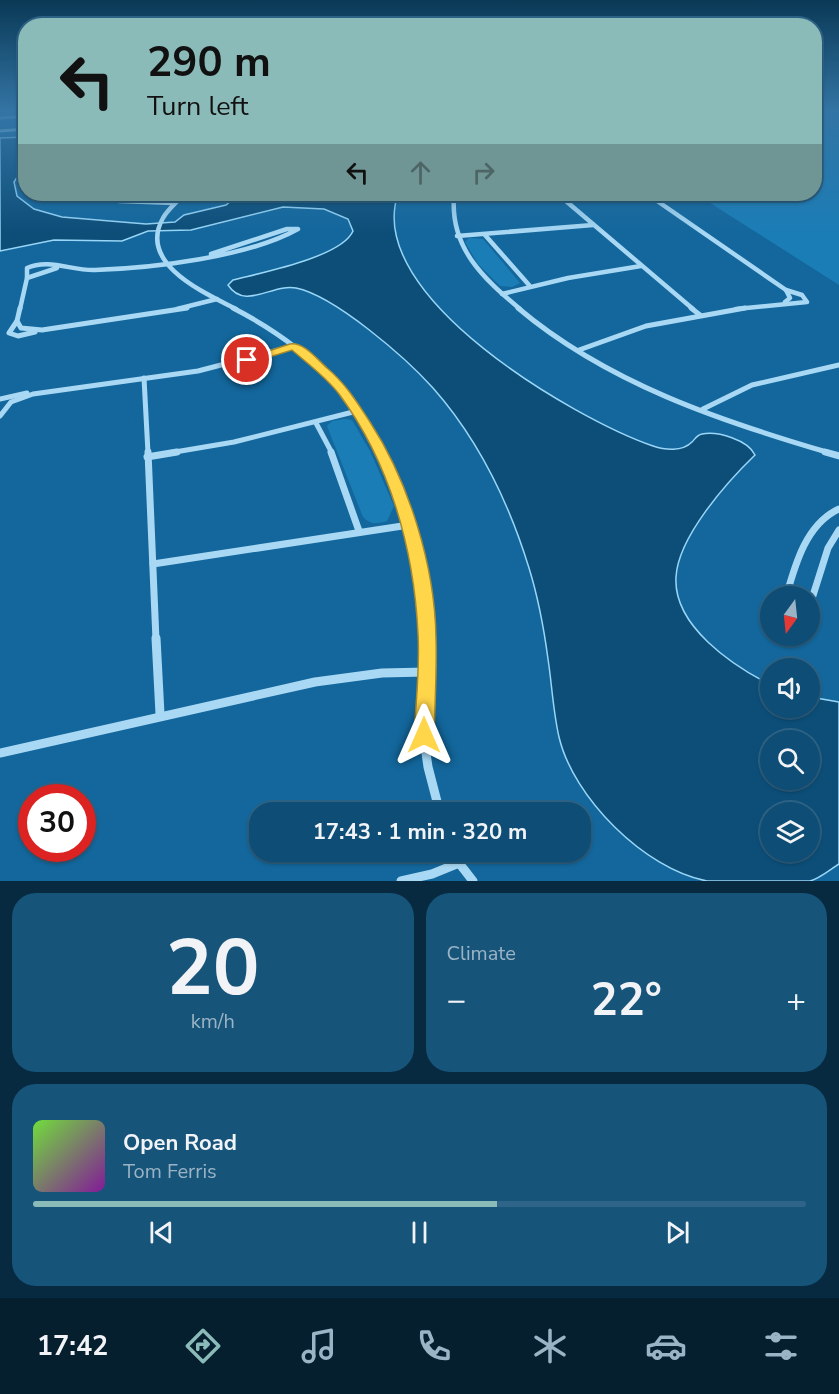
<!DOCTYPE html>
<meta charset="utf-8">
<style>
:root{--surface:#0e4d75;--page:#17547a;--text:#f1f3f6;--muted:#9bb4c5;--line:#2e6487;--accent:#8bbbb9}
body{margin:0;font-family:"Nunito Sans",sans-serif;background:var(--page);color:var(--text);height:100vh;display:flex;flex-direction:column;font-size:22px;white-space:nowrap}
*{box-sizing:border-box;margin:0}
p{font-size:20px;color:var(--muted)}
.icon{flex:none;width:33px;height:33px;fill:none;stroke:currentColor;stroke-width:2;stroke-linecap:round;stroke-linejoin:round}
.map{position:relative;height:881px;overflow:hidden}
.details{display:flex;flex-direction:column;gap:12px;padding:12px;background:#082a40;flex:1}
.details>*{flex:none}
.guide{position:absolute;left:18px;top:18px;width:804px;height:183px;border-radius:24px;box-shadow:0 2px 4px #0004,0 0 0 2px var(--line);background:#8bbbb9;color:#111;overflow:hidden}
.needle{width:39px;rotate:195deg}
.controls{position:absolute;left:760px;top:586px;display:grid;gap:12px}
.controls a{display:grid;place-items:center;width:60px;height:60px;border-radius:50%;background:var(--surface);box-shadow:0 2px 4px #0004,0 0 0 2px var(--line);font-size:30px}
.speed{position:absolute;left:18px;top:784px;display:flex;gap:12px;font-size:30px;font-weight:700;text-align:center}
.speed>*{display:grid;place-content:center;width:78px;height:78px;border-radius:50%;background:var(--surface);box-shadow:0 2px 4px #0004,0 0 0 2px var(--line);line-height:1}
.speed .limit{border:9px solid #d22;background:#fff;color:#111}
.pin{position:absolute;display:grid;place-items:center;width:51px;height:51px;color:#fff;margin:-26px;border:3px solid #fff;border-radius:50%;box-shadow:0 2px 6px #0007}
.me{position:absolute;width:66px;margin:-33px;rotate:0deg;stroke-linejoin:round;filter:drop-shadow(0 0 4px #0008)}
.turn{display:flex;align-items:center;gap:21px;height:126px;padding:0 30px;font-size:27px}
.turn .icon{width:78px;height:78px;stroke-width:2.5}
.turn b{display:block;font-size:42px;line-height:51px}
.lanes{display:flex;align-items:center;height:57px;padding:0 30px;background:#0003;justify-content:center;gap:30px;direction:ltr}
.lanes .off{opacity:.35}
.big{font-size:45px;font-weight:700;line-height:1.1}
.details .card{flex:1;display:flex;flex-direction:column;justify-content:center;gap:9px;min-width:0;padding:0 21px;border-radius:24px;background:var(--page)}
.details .dial{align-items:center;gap:0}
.dial b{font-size:78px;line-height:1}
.song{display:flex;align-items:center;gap:18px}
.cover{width:72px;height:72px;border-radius:9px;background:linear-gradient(135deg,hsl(100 70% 55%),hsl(290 70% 35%))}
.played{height:6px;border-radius:3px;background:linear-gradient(90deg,var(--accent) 60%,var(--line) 60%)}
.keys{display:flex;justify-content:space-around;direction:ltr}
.heat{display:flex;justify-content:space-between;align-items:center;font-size:33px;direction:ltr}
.details .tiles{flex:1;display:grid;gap:12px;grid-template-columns:1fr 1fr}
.card:last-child{grid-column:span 2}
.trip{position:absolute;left:249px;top:802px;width:342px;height:60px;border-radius:24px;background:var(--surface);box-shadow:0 2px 4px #0004,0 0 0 2px var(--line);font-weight:700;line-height:60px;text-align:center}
.tabs{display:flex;height:96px;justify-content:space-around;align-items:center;background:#061f2f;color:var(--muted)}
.tabs .icon{width:42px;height:42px}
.tabs .on{color:var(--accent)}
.tabs b{font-size:27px;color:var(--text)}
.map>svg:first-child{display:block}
.green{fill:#1b7db6}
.water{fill:#0c4e78;stroke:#9ad6f7;stroke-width:1.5;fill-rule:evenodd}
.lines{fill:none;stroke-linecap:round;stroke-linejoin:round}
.street-far4{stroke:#a8d8f4;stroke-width:3}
.street-far3{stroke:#a8d8f4;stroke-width:4.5}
.street-far2{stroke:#a8d8f4;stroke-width:5}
.street-far1{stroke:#a8d8f4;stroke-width:7}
.street{stroke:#a8d8f4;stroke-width:9}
.route{fill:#ffd54a;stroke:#a68a30;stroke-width:1.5}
</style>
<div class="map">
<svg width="839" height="881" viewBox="0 0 839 881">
<rect width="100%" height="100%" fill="#13679c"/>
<g class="green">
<polygon points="815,111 839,111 839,285 696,194 814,194"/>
<polygon points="469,238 483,239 520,283 512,287 500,286 478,264 465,242"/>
<path d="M 345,419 L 352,420 L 370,451 L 394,506 L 387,521 C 377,524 371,525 363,517 L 327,426 L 332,421 Z"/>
</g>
<path class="water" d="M 25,137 L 25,165 L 14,182 L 17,196 L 34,209 L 62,217 L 146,224 L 175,222 L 184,215 L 226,205 L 239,194 L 398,194 C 363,296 575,419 653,446 C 665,450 682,452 692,442 C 695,439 697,435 702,434 C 718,431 748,440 755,455 C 727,482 678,537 676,577 C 673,626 733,666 771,685 L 771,708 L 810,708 L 810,697 L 839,702 L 839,864 C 831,869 819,879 810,881 C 788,881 763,881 741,881 C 730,881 717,881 707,881 C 644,869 573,797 559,737 C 553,711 552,685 548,659 C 544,629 538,597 529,568 C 509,503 478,439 433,388 C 406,358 335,296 296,288 C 273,283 245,311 228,285 L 233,280 C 260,273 342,257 353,231 L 348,219 L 324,209 L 283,207 L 191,230 L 148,231 L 122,241 L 54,240 L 0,251 L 0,138 ZM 771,741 L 810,741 L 810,780 L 771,780 ZM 771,813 L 810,813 L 810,852 L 771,852 Z"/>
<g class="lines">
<g class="street-far4">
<polyline points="0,118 26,116"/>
<polyline points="0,131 26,129"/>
<polyline points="84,194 103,198"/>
<polyline points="557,194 561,198"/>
<polyline points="647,194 652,198"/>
<polyline points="181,198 184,194"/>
<polyline points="454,198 454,194"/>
<polyline points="459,198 532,194"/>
</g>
<g class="street-far3">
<polyline points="95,196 119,201 174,203"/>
<path d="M 182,196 C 176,203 167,210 163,218 C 137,264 205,293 236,309"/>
<path d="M 454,196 C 450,248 483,278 520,309"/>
<polyline points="560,196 693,309"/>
<polyline points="650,196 786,290 790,298 785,302"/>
<polyline points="454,198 488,196"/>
<polyline points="485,235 529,285"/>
<polyline points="457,236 593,225"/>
<path d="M 27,278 L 27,268 C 49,258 72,271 95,270 C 153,268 248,257 298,229 L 287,229 L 211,254"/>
<polyline points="502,294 568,278 641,266"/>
<polyline points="20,309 27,278 57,268"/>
<polyline points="177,309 217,299"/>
<polyline points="736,309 807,302 802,295 786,290"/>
</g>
<g class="street-far2">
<polyline points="20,308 17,321 9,333 18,336 35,332"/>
<path d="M 233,308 C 297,341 351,387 382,453"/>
<path d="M 518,308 C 607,383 720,421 830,453"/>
<polyline points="691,308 700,315"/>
<polyline points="17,321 21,328 42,330 187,308"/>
<polyline points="579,350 646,326 745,308"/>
<polyline points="144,378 148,453"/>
<polyline points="0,399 27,393"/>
<polyline points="703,409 752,385 839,365"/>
<polyline points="0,416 11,402 33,394 198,371 294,346"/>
<polyline points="316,423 332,453"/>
<polyline points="169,453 234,442 357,411"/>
</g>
<g class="street-far1">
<polyline points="148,452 156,640"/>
<polyline points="331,452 359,531"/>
<path d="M 381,452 C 409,512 426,574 427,640"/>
<polyline points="825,452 839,456"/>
<polyline points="147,457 177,452"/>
<polyline points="153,564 409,525"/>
<path d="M 786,597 C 795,565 806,524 839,509"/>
<polyline points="810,605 828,548 839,530"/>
</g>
<g class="street">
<polyline points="156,638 160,714"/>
<polyline points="427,638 423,732 428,767 440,813"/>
<polyline points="0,753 315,682 382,673 426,672"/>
<polyline points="455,852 459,863 473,881"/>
<polyline points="401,881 432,874 459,863"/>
</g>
</g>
<linearGradient id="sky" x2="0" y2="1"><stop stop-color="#0a3956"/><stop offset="0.47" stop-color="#3374a4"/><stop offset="1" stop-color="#3374a4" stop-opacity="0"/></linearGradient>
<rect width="839" height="234" fill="url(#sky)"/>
<path class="route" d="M 290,344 C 303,341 318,360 327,368 C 345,383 357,402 370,422 C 409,482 435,566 436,638 C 437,670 435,703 434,735 L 431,741 L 424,744 L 417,741 L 414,735 C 416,702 420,667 418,634 C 414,549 390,463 339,394 C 326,377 308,364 292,350 L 247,364 L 241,360 Z"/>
</svg>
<div class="controls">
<a><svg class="needle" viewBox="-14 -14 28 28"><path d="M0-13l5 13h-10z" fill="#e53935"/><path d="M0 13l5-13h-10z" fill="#9bb4c5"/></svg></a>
<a><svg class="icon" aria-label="sound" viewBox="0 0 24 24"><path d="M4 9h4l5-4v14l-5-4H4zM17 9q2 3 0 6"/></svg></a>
<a><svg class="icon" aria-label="search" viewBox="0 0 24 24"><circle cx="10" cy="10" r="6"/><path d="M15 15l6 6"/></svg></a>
<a><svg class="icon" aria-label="layers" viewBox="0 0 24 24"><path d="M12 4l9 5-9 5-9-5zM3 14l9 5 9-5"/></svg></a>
</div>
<div class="speed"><div class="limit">30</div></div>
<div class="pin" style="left:247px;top:360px;background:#d93025"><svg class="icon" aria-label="arrive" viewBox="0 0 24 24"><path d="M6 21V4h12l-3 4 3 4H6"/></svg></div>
<svg class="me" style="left:424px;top:735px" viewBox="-20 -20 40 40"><path d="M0-17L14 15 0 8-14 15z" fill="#ffd54a" stroke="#fff" stroke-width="4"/></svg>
<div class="trip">17:43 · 1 min · 320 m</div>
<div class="guide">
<div class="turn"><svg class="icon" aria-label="left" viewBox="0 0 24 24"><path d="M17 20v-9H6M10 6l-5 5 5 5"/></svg><div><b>290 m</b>Turn left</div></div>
<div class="lanes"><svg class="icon" aria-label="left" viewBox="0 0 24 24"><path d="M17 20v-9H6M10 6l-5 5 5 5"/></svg><svg class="icon off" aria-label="ahead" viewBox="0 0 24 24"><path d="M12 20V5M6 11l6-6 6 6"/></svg><svg class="icon off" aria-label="right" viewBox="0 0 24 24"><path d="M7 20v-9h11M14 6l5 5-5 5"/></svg></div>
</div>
</div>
<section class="details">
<div class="tiles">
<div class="card dial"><b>20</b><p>km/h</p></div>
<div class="card"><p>Climate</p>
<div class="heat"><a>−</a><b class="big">22°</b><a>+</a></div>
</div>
<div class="card">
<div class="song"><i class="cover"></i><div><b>Open Road</b><p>Tom Ferris</p></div></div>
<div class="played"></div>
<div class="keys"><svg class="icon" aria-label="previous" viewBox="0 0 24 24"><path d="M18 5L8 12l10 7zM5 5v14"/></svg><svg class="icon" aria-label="pause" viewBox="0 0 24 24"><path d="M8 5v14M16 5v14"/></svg><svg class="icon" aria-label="next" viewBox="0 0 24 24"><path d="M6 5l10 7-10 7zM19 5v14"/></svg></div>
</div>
</div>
</section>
<nav class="tabs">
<b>17:42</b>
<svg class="icon on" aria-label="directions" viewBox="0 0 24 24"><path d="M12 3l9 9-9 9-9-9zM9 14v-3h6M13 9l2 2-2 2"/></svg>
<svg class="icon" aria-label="music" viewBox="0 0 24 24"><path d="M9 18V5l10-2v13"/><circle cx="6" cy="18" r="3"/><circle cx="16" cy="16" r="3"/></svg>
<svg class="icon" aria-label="phone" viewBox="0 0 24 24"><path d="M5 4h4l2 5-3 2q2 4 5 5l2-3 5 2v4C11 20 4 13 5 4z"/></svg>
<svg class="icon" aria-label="climate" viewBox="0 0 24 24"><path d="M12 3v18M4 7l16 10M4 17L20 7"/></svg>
<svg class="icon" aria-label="car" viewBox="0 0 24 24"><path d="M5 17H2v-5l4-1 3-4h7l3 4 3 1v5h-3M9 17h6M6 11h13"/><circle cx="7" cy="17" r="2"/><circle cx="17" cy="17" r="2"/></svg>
<svg class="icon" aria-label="filters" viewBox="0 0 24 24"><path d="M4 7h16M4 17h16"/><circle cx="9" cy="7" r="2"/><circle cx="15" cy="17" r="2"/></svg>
</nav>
